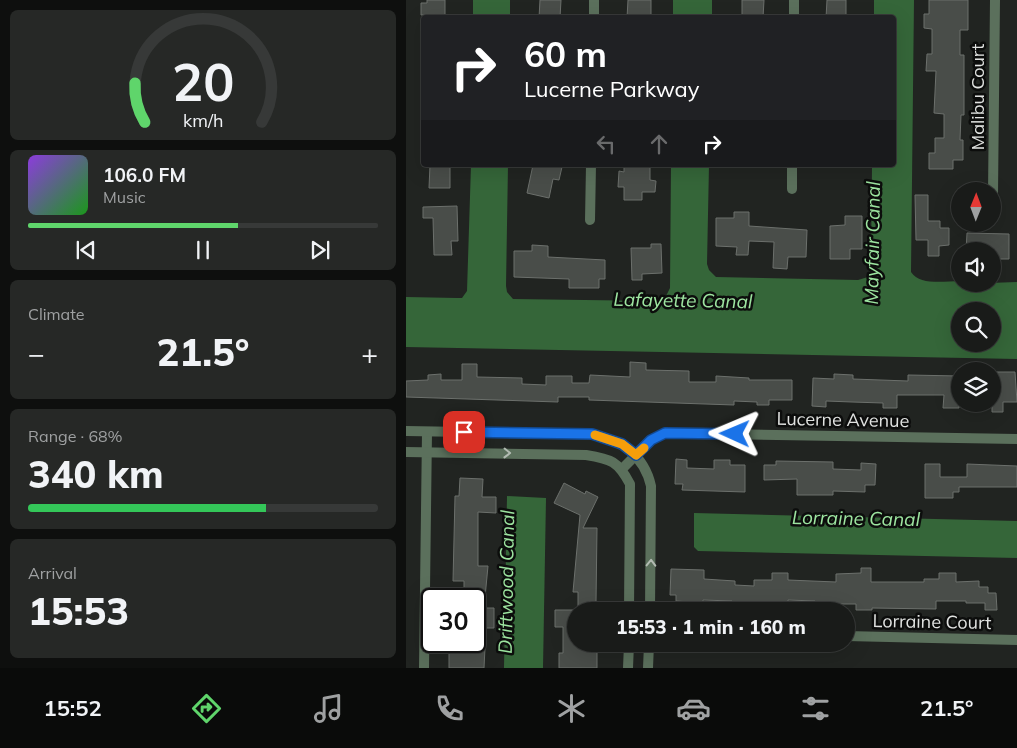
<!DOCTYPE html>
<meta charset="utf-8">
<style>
:root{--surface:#191b19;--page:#262826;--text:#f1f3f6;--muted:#9fa1a2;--line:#373938;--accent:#5fd56b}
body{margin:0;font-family:Mulish,sans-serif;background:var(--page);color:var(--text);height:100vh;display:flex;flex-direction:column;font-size:19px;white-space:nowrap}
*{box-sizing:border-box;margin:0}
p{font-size:16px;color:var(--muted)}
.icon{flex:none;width:28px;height:28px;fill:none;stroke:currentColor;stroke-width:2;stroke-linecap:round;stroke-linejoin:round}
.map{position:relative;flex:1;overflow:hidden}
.drawer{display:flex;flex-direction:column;gap:10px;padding:10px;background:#0e0f0e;width:406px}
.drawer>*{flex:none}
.hud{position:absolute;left:15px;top:15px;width:475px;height:152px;border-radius:5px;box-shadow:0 5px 20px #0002,0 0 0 1px var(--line);background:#202124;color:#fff;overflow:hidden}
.needle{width:32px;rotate:1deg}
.controls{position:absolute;left:545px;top:182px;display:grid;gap:10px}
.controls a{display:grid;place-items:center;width:50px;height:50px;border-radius:50%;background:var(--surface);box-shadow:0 5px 20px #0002,0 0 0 1px var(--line);font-size:25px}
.speed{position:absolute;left:15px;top:588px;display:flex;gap:10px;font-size:25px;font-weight:700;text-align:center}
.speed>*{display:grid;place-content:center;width:65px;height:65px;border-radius:50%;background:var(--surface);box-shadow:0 5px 20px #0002,0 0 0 1px var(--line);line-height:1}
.speed .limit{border:2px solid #111;border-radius:8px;background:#fff;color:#111}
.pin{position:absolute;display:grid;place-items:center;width:42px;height:42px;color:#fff;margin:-21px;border-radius:10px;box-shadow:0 2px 8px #0006}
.me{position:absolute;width:55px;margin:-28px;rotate:271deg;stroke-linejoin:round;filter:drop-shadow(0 0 4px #0008)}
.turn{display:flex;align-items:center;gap:18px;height:105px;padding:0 20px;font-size:22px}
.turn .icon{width:65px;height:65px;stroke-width:2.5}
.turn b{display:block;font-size:35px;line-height:42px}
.lanes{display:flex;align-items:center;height:48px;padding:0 20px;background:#0003;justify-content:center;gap:25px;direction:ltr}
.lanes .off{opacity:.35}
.big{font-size:38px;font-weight:800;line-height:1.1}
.drawer .widget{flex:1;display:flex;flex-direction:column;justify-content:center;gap:8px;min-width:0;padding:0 18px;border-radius:8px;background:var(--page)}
.drawer .dial{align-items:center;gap:0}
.dial svg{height:130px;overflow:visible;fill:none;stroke:var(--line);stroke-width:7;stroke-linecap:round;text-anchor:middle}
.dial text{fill:var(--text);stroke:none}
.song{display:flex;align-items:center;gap:15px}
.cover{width:60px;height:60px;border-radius:8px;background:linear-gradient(135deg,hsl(270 70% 55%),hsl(120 70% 35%))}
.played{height:5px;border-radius:2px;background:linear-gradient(90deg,var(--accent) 60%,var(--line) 60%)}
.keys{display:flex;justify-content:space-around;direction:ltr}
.heat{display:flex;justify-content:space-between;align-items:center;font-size:28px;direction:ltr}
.charge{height:8px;border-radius:4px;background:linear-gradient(90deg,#34c759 68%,var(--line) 0)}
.trip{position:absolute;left:161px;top:602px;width:288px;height:50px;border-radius:25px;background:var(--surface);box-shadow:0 5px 20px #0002,0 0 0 1px var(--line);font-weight:800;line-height:50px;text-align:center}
.tabs{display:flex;height:80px;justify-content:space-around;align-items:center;background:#0a0b0a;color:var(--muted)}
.tabs .icon{width:35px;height:35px}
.tabs .on{color:var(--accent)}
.tabs b{font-size:22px;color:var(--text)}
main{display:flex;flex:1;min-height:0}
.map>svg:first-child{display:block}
.water{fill:#356639;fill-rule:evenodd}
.building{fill:#494d49;stroke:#6c706c}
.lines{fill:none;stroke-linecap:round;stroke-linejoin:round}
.minor{stroke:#5b705c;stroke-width:10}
.tertiary{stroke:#5b705c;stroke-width:10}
.oneway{stroke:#b2bbb2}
.route-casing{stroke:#114b97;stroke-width:12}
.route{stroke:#1a73e8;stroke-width:9}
.slow{stroke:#f59e0b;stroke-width:9}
.labels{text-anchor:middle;stroke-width:5;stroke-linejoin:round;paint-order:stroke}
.street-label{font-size:18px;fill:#e1e3e1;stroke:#0c0d0c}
.water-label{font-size:19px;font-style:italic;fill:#9de5a0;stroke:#0c0d0c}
</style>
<main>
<section class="drawer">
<div class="widget dial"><svg viewBox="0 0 100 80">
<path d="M14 69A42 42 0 1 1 86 69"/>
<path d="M14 69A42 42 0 0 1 8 45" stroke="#5fd56b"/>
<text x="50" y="56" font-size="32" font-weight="700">20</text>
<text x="50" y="72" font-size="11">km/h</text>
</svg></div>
<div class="widget">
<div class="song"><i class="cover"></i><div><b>106.0 FM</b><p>Music</p></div></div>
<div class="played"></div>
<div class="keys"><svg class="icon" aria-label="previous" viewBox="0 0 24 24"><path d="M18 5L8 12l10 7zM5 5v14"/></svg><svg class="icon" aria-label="pause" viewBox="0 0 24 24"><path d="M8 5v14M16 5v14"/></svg><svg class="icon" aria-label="next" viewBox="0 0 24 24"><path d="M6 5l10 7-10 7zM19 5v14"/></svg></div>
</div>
<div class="widget"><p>Climate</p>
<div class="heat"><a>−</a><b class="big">21.5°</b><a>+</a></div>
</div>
<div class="widget"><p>Range · 68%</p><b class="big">340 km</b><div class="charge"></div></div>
<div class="widget"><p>Arrival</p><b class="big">15:53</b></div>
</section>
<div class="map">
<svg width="611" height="668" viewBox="0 0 611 668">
<rect width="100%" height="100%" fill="#212421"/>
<g class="water">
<rect x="67" y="0" width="37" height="17"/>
<rect x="267" y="0" width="39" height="17"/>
<path d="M 468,0 L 508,0 L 505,272 C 514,286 539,281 554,281 L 554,284 L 611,282 L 611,359 L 0,347 L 0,297 L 51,298 L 56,298 L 61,291 L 65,165 L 102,165 L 100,286 L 101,292 L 107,299 L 250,301 L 259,298 L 264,288 L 265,165 L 303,165 L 301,264 L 303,270 L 310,277 L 452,280 L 462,277 L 465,267 L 466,165 L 488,165 L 488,18 L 468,17 ZM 554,311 L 586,311 L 586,344 L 554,344 Z"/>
<polygon points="101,496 140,498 137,668 98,668"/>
<polygon points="288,513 611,521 611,558 292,551 288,547"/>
</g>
<g class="building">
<polygon points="21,0 39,0 39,15 15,15 15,3 21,3"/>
<polygon points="134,0 155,0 154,18 133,18"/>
<polygon points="222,0 245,0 245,18 221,18"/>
<polygon points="336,0 358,0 357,18 336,18"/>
<polygon points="421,0 440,0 440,18 420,18"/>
<polygon points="523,0 562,0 562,30 554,30 554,55 558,55 558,115 555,115 554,140 557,140 557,160 547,160 547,169 523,169 523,153 529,153 529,138 538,138 538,114 528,113 530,71 520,71 521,54 526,54 526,29 518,28 518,14 523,14"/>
<polygon points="24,165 44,165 44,188 23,188"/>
<polygon points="127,165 156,167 153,180 147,179 143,198 121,193"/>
<polygon points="218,165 244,165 244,180 250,181 249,192 236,192 236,200 218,200 218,187 212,187 213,171 218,172"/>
<polygon points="509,195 522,195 522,221 534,221 534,228 543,228 543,245 533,246 533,256 522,256 522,240 510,240"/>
<polygon points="51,206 52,241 45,241 46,255 28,255 27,218 17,218 17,207"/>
<polygon points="328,212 343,212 343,226 401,230 400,257 382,257 381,269 367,268 368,242 343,241 342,255 330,255 331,247 310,246 310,218 328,218"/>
<polygon points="439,216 456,216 456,249 444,249 444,259 424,259 424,226 439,225"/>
<polygon points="561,233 603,234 603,259 586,259 586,251 560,251"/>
<polygon points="245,244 255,244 256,273 236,274 236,280 226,280 225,248 245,248"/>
<polygon points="126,245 142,246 142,257 199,260 199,279 193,279 193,288 163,288 163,279 108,277 108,251 126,251"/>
<polygon points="224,362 240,363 240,370 283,371 283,382 310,382 310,376 343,378 343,380 386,380 386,400 363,400 363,405 351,405 351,402 328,401 328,405 183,400 183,397 152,397 152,402 0,397 0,381 22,380 22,375 35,374 35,380 56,380 56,364 71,364 71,377 116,378 116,384 140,385 140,376 166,376 166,383 183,383 184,375 224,377"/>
<polygon points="586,372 609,372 611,402 597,402 597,412 586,412"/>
<polygon points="428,374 447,375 447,379 502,381 502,375 554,376 553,408 537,408 538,395 491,395 491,408 477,408 477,403 446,402 420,401 420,407 406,406 407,378 428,379"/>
<polygon points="270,459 281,460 281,468 308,469 308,460 324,460 324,465 339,465 339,492 276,490 277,484 269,484"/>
<polygon points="370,461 427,462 427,469 455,470 455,463 470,464 469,485 459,485 459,492 427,491 427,495 391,495 391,479 358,480 358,465 370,465"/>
<polygon points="519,464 534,464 534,477 561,477 561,464 611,466 611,487 553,487 553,492 547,492 547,498 519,498"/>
<polygon points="54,478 77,479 76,497 90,497 90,513 72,512 72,566 82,566 78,608 88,608 88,628 80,628 78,668 43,668 43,649 53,650 53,641 69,641 69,599 58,599 58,581 47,581 49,496 53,496"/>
<polygon points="158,483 179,494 180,491 192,497 177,528 191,528 190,602 183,602 182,611 172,611 172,592 167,592 174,515 148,503"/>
<polygon points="455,568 465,568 465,582 518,582 518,579 533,579 533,573 550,573 550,582 573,581 573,587 582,587 582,593 590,593 591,610 579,610 579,603 560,603 560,601 530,601 530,609 466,608 466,610 450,610 450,604 424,604 424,608 409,607 409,601 382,600 382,607 366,607 366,603 325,605 326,601 297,600 297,605 284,604 284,602 270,601 270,595 264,595 265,569 298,570 298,579 329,581 329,585 348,586 348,580 366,580 366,573 382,573 382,580 430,582 430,574 455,573"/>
<polygon points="149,610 170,610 170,644 191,644 191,668 153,668 153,653 157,653 157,627 149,627"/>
</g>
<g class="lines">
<g class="minor">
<polyline points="188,18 188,0"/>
<polyline points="388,18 388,0"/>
<polyline points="386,189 386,165"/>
<polyline points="587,194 589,0"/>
<polyline points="184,220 185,165"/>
<polyline points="216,469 245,440 259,433 611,439"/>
<polyline points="440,636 611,640"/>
<polyline points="18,668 21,432"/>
</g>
<g class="tertiary">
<path d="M 0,431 L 186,434 C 216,441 238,455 245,486 L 244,611"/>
<path d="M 0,452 L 180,455 C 205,459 212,461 224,484 L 223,611"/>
<polyline points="222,668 223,644"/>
<polyline points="242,668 243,644"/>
</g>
</g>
<defs><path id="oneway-chevron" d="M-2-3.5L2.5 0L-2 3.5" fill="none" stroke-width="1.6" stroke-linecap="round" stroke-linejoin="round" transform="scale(1.25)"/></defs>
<g class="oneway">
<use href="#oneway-chevron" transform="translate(101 453) rotate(1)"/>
<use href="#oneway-chevron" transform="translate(245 563) rotate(-89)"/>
</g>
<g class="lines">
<defs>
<polyline id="route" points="58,432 186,434 216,444 230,455 245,440 259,433 329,434"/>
</defs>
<use href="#route" class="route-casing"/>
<use href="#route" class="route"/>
<polyline class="slow" points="189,435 216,444 230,455 238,448"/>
</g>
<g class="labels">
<g class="street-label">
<text transform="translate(572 97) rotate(-90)" y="6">Malibu Court</text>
<text transform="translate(437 420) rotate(1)" y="6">Lucerne Avenue</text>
<text transform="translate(526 622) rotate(1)" y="6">Lorraine Court</text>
</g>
<g class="water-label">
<text transform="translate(466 243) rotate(-89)" y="7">Mayfair Canal</text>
<text transform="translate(277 300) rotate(1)" y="7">Lafayette Canal</text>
<text transform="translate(450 518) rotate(1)" y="7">Lorraine Canal</text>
<text transform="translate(100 582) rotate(-89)" y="7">Driftwood Canal</text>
</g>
</g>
</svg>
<div class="controls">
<a><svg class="needle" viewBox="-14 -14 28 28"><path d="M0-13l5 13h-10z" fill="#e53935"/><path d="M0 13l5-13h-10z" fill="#9fa1a2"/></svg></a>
<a><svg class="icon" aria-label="sound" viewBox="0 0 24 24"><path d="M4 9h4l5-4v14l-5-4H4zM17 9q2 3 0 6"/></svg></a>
<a><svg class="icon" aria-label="search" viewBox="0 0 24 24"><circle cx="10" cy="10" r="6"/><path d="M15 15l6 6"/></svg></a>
<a><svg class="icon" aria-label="layers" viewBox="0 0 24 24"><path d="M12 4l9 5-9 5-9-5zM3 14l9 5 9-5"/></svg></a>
</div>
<div class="speed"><div class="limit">30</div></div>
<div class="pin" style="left:58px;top:432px;background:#d93025"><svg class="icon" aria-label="arrive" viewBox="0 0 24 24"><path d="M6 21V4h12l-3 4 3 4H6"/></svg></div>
<svg class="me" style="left:329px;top:434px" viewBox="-20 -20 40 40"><path d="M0-17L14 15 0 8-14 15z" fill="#1a73e8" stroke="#fff" stroke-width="4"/></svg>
<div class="trip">15:53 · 1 min · 160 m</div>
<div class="hud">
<div class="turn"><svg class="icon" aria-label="right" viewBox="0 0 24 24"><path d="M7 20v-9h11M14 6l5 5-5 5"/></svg><div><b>60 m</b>Lucerne Parkway</div></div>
<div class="lanes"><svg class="icon off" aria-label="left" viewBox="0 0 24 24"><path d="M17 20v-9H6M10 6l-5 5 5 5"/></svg><svg class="icon off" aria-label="ahead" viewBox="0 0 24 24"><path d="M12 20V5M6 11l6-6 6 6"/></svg><svg class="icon" aria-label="right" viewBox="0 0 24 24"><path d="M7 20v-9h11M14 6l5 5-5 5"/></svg></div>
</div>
</div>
</main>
<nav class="tabs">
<b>15:52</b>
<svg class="icon on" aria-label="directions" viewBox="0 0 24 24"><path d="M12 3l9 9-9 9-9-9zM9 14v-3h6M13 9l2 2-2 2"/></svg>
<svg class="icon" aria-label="music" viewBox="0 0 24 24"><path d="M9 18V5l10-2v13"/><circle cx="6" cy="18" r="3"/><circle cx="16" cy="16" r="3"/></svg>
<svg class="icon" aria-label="phone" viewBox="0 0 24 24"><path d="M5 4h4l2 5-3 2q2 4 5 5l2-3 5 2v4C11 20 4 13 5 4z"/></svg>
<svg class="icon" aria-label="climate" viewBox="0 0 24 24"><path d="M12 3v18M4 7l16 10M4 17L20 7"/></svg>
<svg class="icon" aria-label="car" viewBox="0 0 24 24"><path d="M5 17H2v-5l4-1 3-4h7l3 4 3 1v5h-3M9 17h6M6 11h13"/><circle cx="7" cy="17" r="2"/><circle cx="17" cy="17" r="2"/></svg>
<svg class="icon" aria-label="filters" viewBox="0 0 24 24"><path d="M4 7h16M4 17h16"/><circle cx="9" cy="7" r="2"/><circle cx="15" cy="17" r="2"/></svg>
<b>21.5°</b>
</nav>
